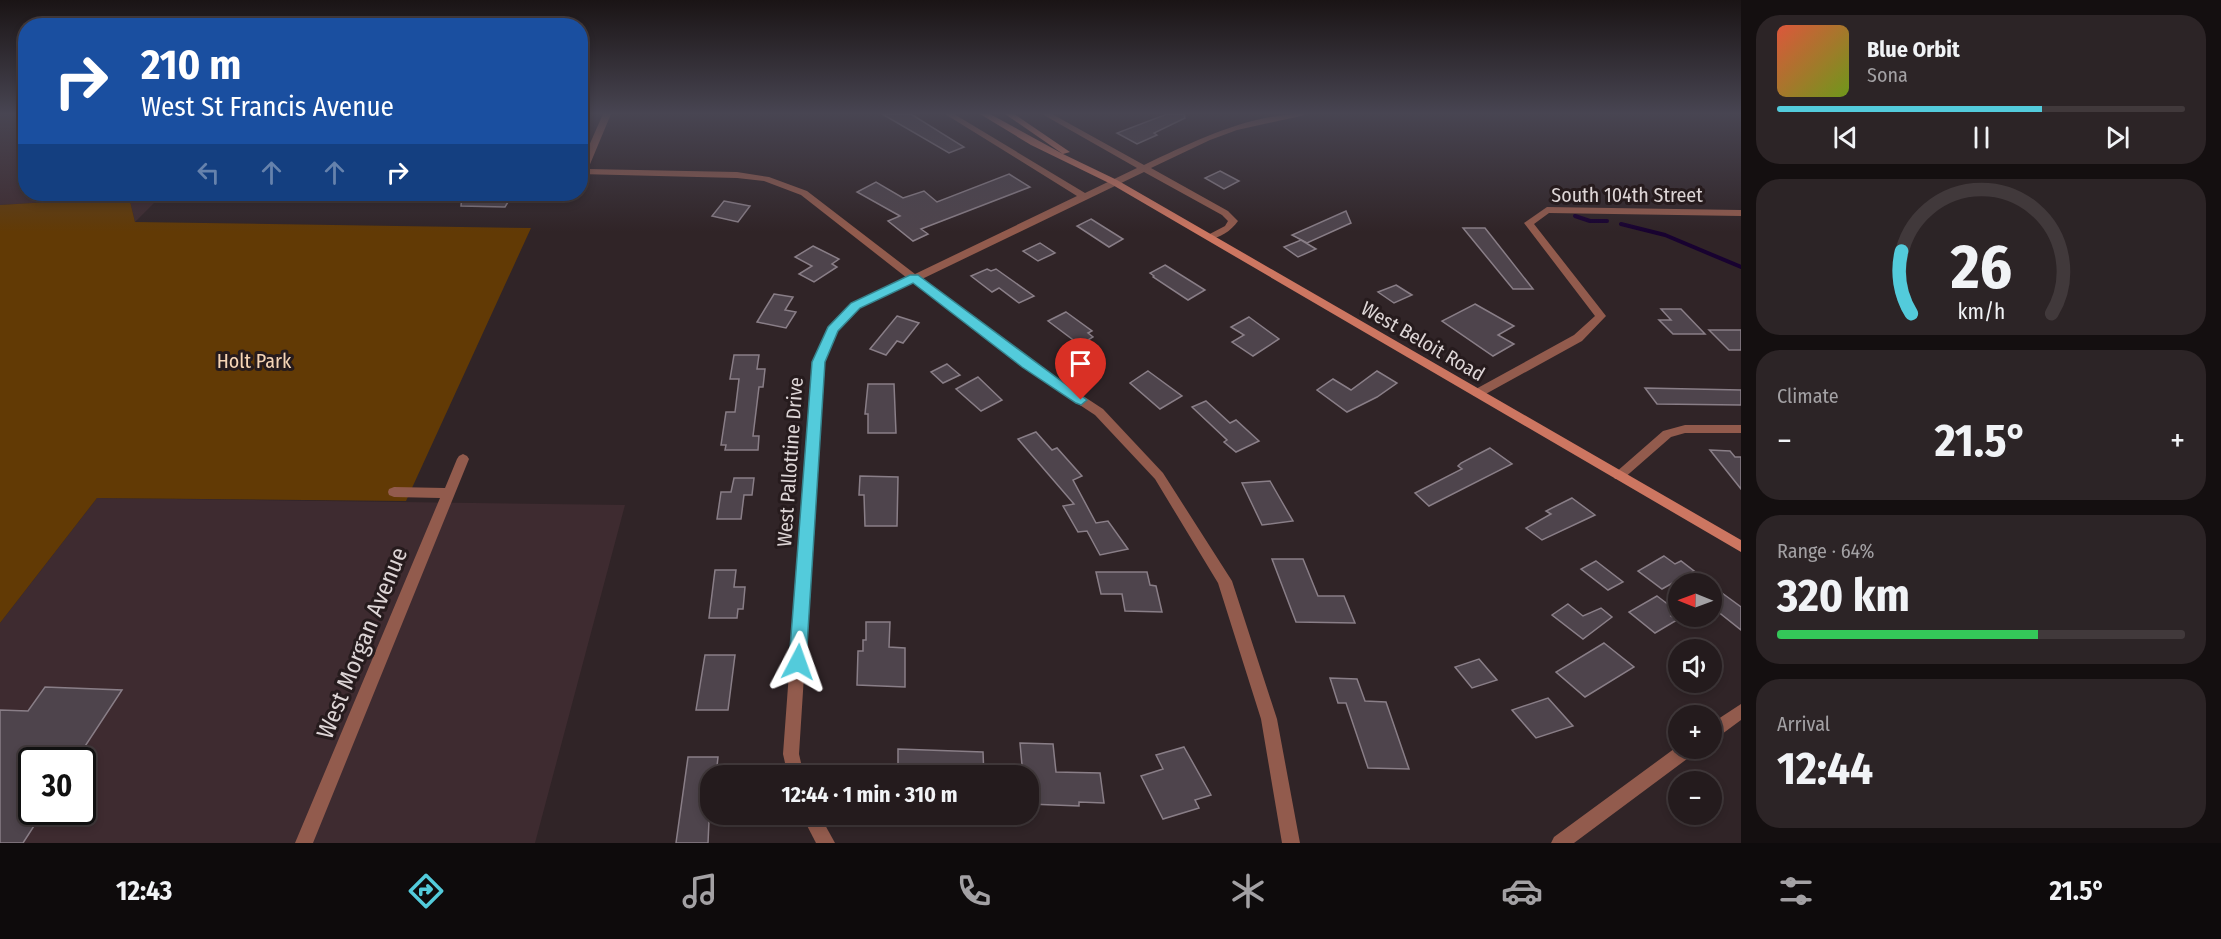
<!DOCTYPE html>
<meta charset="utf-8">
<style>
:root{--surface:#241b1d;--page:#2c2426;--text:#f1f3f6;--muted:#a3a1a4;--line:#41393b;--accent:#53cbdb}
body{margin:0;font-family:"Fira Sans Condensed",sans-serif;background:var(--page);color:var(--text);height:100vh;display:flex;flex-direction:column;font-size:22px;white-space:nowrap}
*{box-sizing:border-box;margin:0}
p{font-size:20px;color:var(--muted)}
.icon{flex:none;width:33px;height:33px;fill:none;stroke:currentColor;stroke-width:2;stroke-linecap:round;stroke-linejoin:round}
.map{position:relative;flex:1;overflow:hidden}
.side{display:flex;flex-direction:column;gap:15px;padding:15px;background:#140f10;width:480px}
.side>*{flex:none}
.top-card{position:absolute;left:18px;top:18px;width:570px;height:183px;border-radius:24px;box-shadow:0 3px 9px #0003,0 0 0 2px var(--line);background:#1a4fa0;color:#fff;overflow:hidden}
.needle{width:39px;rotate:271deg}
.fabs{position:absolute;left:1668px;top:573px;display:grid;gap:12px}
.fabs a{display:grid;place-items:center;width:54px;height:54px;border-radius:50%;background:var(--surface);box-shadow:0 3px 9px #0003,0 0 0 2px var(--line);font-size:30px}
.speed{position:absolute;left:18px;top:747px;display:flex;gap:12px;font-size:30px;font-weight:700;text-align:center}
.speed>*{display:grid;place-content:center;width:78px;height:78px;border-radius:50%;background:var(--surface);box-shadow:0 3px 9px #0003,0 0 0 2px var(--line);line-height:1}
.speed .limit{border:3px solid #111;border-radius:9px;background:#fff;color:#111}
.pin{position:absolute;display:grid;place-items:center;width:51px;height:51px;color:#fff;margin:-62px -26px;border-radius:50% 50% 50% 0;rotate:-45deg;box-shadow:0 0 6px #0007}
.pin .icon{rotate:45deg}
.me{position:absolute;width:66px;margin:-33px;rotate:4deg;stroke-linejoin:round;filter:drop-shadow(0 0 4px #0008)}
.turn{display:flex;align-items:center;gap:21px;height:126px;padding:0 24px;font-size:27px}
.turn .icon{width:78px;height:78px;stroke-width:2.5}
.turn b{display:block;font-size:42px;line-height:51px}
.lanes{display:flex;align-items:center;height:57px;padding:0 24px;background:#0003;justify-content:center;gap:30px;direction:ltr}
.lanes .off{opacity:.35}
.big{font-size:45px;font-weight:700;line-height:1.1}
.side .tile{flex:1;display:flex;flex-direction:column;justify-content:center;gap:9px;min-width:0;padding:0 21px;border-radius:24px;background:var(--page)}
.side .dial{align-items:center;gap:0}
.dial svg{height:156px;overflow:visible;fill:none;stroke:var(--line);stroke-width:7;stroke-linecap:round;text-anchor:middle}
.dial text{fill:var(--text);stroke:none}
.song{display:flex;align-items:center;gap:18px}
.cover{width:72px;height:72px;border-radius:9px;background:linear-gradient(135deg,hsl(10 70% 55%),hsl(80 70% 35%))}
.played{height:6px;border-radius:3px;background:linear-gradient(90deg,var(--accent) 65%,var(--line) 65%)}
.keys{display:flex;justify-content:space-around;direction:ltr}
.heat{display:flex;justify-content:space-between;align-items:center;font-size:33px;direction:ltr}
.charge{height:9px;border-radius:4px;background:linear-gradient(90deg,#34c759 64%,var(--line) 0)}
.trip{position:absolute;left:700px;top:765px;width:339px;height:60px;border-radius:24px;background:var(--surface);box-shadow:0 3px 9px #0003,0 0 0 2px var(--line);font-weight:700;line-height:60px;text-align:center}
.menu{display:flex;height:96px;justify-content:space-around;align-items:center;background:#0e0b0c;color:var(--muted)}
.menu .icon{width:42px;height:42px}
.menu .selected{color:var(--accent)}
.menu b{font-size:27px;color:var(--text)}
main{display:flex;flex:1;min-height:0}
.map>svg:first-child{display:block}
.built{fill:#3e2b30;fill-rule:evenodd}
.green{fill:#623a05}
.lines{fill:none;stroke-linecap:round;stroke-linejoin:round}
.stream{stroke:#180230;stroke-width:4}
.building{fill:#4e444c;stroke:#897e87;stroke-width:1.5}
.street{fill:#925b4d;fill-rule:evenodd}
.secondary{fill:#cd7661;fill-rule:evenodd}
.route{fill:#53cbdb;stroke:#36848e;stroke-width:1.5}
.labels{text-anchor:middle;stroke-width:6;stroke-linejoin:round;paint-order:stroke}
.street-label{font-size:20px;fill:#ddd5d6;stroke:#261b1d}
.park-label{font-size:20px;fill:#f6d5b6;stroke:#261b1d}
.near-street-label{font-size:24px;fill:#ddd5d6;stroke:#261b1d}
</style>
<main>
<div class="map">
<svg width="1741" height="843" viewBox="0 0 1741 843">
<rect width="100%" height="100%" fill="#302427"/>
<g class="built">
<polygon points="0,114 25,114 26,194 163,194 135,222 129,197 0,205"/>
<path d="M 97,498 L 625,505 L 535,843 L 0,843 L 0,623 ZM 32,760 L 82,760 L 82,812 L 32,812 Z"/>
</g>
<polygon class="green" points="129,197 135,222 531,228 406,501 97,498 0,623 0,205"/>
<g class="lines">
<g class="stream">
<polyline points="1575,216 1590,221 1607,221"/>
<polyline points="1621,224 1665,235 1741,267"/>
</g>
</g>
<g class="building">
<polygon points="882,114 911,114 964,147 949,153"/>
<polygon points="1167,114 1184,114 1185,118 1154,133 1157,135 1137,144 1117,133"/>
<polygon points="1220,171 1239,181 1224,189 1205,178"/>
<polygon points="1009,174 1030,187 921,229 928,234 913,241 888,221 900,216 857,192 876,182 903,198 924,191 937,202"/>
<polygon points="462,194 513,194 505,207 461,206"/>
<polygon points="724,201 750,206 738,222 712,216"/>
<polygon points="1346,211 1351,223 1307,243 1292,235"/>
<polygon points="1091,219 1123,239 1109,247 1077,226"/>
<polygon points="1463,228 1485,228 1533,289 1513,289"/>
<polygon points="1301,240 1316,249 1298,257 1284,247"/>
<polygon points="1040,243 1055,253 1038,261 1023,251"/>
<polygon points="813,246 839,259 832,264 837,267 814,282 799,274 812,266 795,257"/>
<polygon points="1165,265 1205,290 1188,300 1153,277 1154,276 1150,273"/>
<polygon points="987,269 991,271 996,269 1034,296 1019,303 999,288 992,292 971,276"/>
<polygon points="1396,285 1412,295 1394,303 1378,292"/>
<polygon points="774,294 793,297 785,310 796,312 786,328 757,322"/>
<polygon points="1475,304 1514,326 1498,335 1514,344 1493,356 1442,321"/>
<polygon points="1661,309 1681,309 1705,334 1673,334 1659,320 1671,320"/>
<polygon points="1066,312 1092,331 1088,333 1093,337 1080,345 1048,321"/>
<polygon points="897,316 919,323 903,343 897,341 886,355 870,349"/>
<polygon points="1249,317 1279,339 1253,356 1232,342 1244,335 1231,327"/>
<polygon points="1709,330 1741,330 1741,350 1729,350"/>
<polygon points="734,355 759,355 757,369 765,369 763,387 759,387 753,436 759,436 758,450 725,450 726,445 721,445 726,412 735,412 739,379 730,379"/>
<polygon points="947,364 960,375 943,383 931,372"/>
<polygon points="1148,371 1182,396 1160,409 1130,383"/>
<polygon points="1377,371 1397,383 1377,397 1347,412 1317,390 1333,379 1351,390"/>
<polygon points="978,377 1002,400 981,411 956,389"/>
<polygon points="868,384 894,384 896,433 868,433 868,414 865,414"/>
<polygon points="1645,388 1741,390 1741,405 1657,404"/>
<polygon points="1206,401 1230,423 1236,420 1259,441 1236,452 1224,442 1227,440 1192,407"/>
<polygon points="1036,432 1052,450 1057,448 1082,476 1073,480 1096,523 1108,521 1128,549 1100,555 1087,531 1078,532 1063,506 1074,504 1018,439"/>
<polygon points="1490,448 1512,464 1429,506 1415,493 1462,469 1458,466 1461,463"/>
<polygon points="1710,450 1730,451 1735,457 1741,457 1741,489"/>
<polygon points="860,476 898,477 897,526 865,526 864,495 859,495"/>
<polygon points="734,478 754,478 752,495 744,495 741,519 717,519 721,492 731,492"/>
<polygon points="1270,481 1278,495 1293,521 1262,525 1242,483"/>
<polygon points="1572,498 1595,515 1542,540 1526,528 1551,514 1546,511"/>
<polygon points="1664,556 1675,564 1681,561 1694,571 1662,589 1638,571"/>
<polygon points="1272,559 1303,559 1318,596 1344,596 1355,623 1296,622"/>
<polygon points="1596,561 1623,582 1608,590 1581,569"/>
<polygon points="715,570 736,570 734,587 745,587 743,609 738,609 737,618 709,618"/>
<polygon points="1096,572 1147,572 1150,585 1156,586 1162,612 1125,611 1122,594 1101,594"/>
<polygon points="1722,593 1741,607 1741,630 1712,607 1712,599"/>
<polygon points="1657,596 1678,612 1671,616 1677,620 1655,633 1629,612"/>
<polygon points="1568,604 1583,616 1601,608 1612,617 1583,639 1552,615"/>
<polygon points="866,622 890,622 889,647 905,648 905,687 857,685 858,651 863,651 863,640 866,640"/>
<polygon points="1604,643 1634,667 1585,697 1556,672"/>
<polygon points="705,655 735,655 728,710 696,710"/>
<polygon points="1479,659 1497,680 1472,688 1455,667"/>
<polygon points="1330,678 1357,679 1365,701 1386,702 1409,769 1368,768 1346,703 1338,703"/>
<polygon points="45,687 122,690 76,760 32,760 32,812 43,812 23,843 0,843 0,710 28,711"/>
<polygon points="1548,698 1573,726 1536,738 1512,710"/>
<polygon points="1020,743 1053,744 1056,772 1100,773 1104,803 1079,802 1079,806 1029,804 1029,776 1023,776"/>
<polygon points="1184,747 1211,795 1195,800 1199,808 1163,819 1141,776 1163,769 1156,755"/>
<polygon points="898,749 983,752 984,776 898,776"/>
<polygon points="688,757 718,757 716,776 711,776 708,843 676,843"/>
</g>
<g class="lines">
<g class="street">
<path d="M 603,114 L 611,114 L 588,169 L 737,172 L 769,177 L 807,191 L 915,274 L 1077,196 L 945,114 L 954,114 L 1085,193 L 1137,168 L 1042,114 L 1052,114 L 1144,165 C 1195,141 1248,114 1305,114 L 1301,116 L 1237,130 L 1210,140 L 1151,168 L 1228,211 L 1238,221 C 1231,231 1218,240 1206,239 L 1204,237 L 1225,226 L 1228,221 L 1222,215 L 1144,172 L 922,279 L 1030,361 L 1103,409 L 1163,473 L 1232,581 L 1277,719 L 1300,843 L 1282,843 L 1261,719 L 1218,583 L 1155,479 L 1095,415 L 1022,367 L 914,282 L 860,308 L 837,332 L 824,362 L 799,754 L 804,776 L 788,776 L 783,754 L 812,362 L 828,328 L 852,304 L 907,278 L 801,195 L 764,181 L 737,178 L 580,174 L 580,166 Z"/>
<polygon points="1547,207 1741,210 1741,216 1549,213 1534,224 1606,316 1582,341 1482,396 1474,396 1472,393 1474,390 1574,335 1595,316 1524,223"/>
<polygon points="1685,425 1741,425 1741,433 1685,433 1671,437 1623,479 1615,479 1613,476 1615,473 1663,431"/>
<polygon points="463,454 467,456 469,459 313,843 295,843 440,498 394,497 389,495 388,492 389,489 394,487 445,488 457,459 459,456"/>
<polygon points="1741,704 1741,720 1718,737 1712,739 1712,723"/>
<polygon points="1678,746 1678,748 1697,748 1695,753 1574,843 1551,843 1554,837"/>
<polygon points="801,814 819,814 835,843 816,843"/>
</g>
<polygon class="secondary" points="980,114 990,114 1063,154 1005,114 1014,114 1070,152 1063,154 1117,180 1741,540 1741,552 1111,184 1031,145"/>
</g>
<linearGradient id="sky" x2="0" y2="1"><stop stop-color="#1a1415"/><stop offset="0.49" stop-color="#484552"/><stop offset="1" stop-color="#484552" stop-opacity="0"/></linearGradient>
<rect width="1741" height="232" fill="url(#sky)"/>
<polygon class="route" points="910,275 918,275 1087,400 1081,405 1076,403 1022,367 913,283 860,308 838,331 825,362 806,662 804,667 798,670 792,667 789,662 812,362 828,327 851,303"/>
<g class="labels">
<g class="street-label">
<text x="1627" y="202">South 104th Street</text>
<text transform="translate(1423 341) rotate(30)" y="7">West Beloit Road</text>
<text transform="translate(790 462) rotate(-86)" y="7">West Pallottine Drive</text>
</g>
<g class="park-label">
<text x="254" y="368">Holt Park</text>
</g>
<g class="near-street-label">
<text transform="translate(362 643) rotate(-68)" y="8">West Morgan Avenue</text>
</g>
</g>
</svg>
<div class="fabs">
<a><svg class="needle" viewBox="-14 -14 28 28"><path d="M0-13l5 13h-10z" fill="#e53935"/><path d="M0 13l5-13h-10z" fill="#a3a1a4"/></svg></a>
<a><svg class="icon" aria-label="sound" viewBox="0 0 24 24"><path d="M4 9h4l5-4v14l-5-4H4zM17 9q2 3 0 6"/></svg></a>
<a>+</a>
<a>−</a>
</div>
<div class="speed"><div class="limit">30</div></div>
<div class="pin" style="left:1081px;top:400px;background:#d93025"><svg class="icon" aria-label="arrive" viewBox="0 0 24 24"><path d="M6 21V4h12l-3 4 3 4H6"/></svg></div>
<svg class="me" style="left:798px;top:662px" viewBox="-20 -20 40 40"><path d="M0-17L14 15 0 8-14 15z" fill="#53cbdb" stroke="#fff" stroke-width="4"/></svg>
<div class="trip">12:44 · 1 min · 310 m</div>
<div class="top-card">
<div class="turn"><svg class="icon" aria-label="right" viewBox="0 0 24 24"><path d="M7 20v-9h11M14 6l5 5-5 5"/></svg><div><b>210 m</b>West St Francis Avenue</div></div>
<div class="lanes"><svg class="icon off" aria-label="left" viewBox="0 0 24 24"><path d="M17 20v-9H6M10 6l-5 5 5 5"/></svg><svg class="icon off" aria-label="ahead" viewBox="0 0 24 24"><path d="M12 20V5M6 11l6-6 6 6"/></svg><svg class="icon off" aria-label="ahead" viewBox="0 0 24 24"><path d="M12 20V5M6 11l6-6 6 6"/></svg><svg class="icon" aria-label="right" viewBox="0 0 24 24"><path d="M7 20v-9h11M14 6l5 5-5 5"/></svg></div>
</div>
</div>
<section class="side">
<div class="tile">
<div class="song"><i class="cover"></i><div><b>Blue Orbit</b><p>Sona</p></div></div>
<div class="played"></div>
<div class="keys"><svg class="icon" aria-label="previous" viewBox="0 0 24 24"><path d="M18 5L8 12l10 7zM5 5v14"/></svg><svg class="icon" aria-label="pause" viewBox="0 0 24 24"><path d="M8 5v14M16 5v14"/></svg><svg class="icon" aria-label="next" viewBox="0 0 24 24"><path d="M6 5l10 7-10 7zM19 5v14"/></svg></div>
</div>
<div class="tile dial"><svg viewBox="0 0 100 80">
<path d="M14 69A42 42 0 1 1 86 69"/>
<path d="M14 69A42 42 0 0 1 9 37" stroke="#53cbdb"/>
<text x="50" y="56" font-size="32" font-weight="700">26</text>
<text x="50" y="72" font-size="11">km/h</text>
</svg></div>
<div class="tile"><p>Climate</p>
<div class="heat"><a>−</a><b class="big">21.5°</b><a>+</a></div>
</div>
<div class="tile"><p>Range · 64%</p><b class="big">320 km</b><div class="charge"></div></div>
<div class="tile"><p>Arrival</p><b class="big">12:44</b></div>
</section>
</main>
<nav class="menu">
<b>12:43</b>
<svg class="icon selected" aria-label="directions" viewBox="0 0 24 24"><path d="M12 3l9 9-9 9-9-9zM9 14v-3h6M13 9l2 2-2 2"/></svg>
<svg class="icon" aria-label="music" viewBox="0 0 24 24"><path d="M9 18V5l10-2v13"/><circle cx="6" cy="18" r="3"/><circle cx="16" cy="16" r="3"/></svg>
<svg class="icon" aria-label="phone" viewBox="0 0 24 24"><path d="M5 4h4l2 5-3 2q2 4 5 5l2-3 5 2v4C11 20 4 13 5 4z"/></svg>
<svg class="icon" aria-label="climate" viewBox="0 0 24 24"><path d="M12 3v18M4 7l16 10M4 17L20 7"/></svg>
<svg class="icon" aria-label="car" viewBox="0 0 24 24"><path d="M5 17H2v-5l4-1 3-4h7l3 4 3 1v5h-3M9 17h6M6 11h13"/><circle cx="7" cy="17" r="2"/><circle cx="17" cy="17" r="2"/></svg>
<svg class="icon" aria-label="filters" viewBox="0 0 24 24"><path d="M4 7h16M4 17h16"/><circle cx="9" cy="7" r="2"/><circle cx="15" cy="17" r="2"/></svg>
<b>21.5°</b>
</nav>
